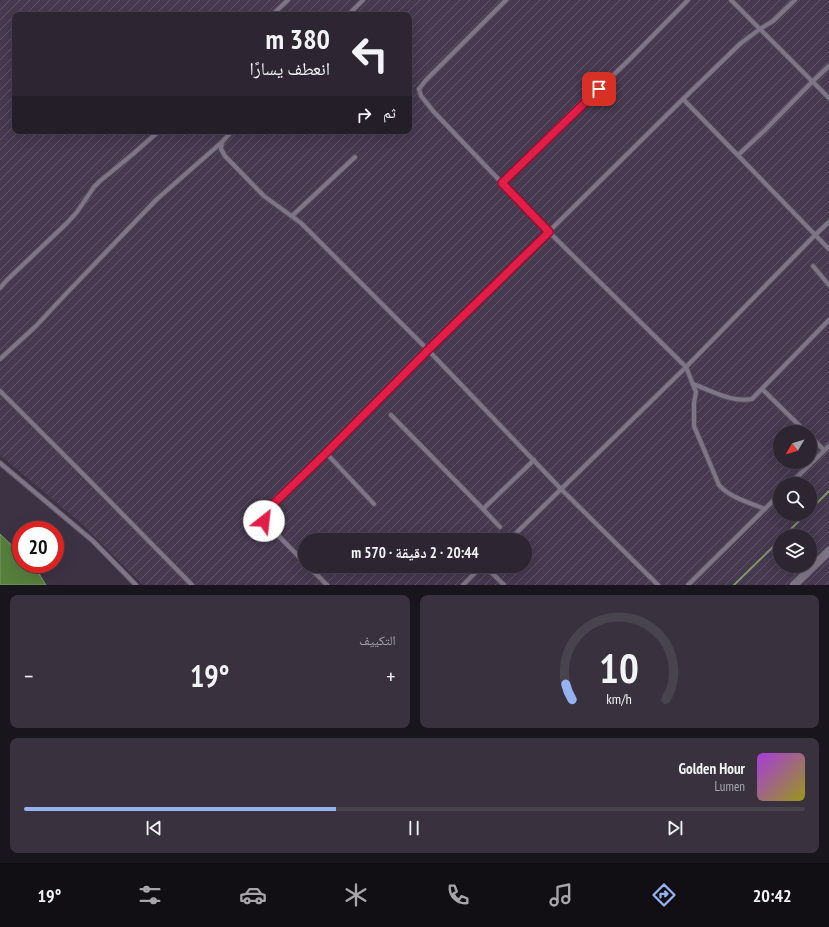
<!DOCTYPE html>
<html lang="ar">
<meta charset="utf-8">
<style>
:root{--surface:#2d2632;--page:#39323e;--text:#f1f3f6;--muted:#a7a5ac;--line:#48434d;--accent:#95b2f1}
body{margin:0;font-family:"PT Sans Narrow","Noto Naskh Arabic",sans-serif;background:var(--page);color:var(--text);direction:rtl;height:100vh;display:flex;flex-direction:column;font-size:15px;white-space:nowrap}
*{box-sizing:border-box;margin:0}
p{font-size:13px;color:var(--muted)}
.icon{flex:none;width:22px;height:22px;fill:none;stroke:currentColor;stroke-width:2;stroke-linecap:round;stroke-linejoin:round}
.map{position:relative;height:585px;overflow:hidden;direction:ltr}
.sheet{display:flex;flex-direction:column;gap:10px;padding:10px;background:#19151c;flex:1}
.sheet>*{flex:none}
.top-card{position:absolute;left:12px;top:12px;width:400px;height:122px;border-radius:8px;box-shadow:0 4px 16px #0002,0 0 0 1px var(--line);direction:rtl;background:#2d2632;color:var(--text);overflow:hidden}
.needle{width:26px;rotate:232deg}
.fabs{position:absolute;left:773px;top:425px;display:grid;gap:8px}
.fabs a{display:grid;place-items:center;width:44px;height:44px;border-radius:50%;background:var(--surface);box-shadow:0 4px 16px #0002,0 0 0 1px var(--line);font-size:20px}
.speed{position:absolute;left:12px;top:521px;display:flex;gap:8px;font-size:20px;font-weight:700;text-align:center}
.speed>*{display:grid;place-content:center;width:52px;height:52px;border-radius:50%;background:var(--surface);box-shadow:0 4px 16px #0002,0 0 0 1px var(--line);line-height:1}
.speed .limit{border:6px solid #d22;background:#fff;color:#111}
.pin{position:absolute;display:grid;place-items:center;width:34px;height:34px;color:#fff;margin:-17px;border-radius:8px;box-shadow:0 2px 6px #0006}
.me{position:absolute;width:44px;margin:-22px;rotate:29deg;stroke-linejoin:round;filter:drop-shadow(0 0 3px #0008)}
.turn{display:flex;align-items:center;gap:14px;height:84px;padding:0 16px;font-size:18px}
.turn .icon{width:52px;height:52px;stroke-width:2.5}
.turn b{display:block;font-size:28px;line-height:34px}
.then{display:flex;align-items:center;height:38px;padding:0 16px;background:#0003;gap:8px;font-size:15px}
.big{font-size:30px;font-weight:800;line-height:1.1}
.sheet .tile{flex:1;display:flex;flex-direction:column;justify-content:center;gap:6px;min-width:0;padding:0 14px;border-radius:8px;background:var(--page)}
.sheet .dial{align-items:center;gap:0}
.dial svg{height:104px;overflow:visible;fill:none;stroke:var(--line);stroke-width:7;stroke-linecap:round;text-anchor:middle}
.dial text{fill:var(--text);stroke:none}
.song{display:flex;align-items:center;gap:12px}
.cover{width:48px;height:48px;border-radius:6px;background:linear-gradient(135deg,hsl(280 70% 55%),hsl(60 70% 35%))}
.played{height:4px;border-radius:2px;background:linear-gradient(90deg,var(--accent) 40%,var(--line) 40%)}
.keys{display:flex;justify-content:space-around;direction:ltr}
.heat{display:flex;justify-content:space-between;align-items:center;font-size:22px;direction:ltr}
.sheet .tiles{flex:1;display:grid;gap:10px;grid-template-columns:1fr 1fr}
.tile:last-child{grid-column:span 2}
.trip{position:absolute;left:298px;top:533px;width:234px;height:40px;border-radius:20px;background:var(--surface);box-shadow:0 4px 16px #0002,0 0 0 1px var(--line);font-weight:800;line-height:40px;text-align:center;direction:rtl}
.tab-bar{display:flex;height:64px;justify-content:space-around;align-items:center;background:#120f14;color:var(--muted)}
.tab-bar .icon{width:28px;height:28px}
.tab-bar .selected{color:var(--accent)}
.tab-bar b{font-size:18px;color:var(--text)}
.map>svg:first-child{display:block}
.industrial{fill:url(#industrial-furrows);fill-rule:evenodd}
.water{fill:#567f3c;stroke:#7c976b}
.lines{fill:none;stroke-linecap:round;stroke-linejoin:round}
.stream{stroke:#7c976b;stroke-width:2}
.lane-casing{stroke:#58505e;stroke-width:6}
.street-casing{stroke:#58505e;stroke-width:10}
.lane{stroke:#7f7588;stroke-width:4}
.street{stroke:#7f7588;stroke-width:8}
.route-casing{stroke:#92132f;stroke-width:10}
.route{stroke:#e11d48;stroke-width:7}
</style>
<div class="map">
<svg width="829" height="585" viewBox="0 0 829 585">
<defs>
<pattern id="industrial-furrows" width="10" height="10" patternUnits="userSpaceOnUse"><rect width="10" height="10" fill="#463950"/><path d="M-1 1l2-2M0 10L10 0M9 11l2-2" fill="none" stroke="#605569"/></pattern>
</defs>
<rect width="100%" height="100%" fill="#3c3243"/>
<path class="industrial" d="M 0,0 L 829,0 L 829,585 L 143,585 L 84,526 L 0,455 ZM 15,15 L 409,15 L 409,131 L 15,131 ZM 780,432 L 810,432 L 810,462 L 780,462 ZM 780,484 L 810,484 L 810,514 L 780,514 ZM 780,536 L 810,536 L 810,566 L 780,566 ZM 305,540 L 525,540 L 525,566 L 305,566 Z"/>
<polygon class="water" points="0,534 21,554 21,564 32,564 35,567 46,585 0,585"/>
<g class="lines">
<g class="stream">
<polyline points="810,510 829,491"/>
<polyline points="784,536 806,514"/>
<polyline points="734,585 780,540"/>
</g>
<defs>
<g id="lane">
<path d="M 506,0 L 426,80 L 419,89 L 421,96 L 434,112 L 549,232 L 686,367 L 696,392 L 694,403 L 694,426 L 719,485 C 729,497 750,503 765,509"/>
<polyline points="731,0 829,98"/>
<polyline points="272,15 288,0"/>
<polyline points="348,15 363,0"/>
<polyline points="683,99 829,249"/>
<polyline points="222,142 221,149 225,156 264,196 301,223 428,350 561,489 658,585"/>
<polyline points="738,155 765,130 812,82 829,66"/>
<polyline points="502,183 632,57 688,0"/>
<polyline points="292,216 355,157"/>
<polyline points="813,266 829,285"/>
<polyline points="0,288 7,280 67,223 77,212 94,187 100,181 133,154 159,131"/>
<polyline points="0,359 36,326 63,297 156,200 222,142 232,131"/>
<path d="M 693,384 C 712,391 732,403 752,399 L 829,320"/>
<polyline points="762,389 806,432"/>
<polyline points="0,391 87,478 192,585"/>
<polyline points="391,415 483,509 500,527"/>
<polyline points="810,436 824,450"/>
<polyline points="326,453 374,504"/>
<polyline points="0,463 93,541 136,585"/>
<polyline points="790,484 829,446"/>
<polyline points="483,509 534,460"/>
<polyline points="509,540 686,367 815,235 829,222"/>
<polyline points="305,563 264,521 263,516 266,511 683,99 741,43 760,29 773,21 795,0"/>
<polyline points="308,566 327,585"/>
<polyline points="485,566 504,585"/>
<polyline points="463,585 482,566"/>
<polyline points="688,585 780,494"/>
</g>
<polyline id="street" points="794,585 829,551"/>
</defs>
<use href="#lane" class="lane-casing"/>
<use href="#street" class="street-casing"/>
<use href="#lane" class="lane"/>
<use href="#street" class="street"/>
</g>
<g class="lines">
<defs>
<polyline id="route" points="264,521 263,516 266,511 326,453 428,350 549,232 502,183 599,89"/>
</defs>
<use href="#route" class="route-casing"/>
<use href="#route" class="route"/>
</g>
</svg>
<div class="fabs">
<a><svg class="needle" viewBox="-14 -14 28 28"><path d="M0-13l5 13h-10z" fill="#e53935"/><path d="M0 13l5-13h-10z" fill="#a7a5ac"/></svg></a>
<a><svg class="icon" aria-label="search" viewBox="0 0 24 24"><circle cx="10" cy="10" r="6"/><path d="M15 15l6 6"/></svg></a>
<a><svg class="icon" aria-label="layers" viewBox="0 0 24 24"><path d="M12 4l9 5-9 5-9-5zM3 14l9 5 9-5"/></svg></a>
</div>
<div class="speed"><div class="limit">20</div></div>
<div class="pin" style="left:599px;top:89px;background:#d93025"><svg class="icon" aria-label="arrive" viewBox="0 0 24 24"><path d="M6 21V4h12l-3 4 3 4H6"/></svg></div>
<svg class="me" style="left:264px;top:521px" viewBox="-20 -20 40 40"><circle r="19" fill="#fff"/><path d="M0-13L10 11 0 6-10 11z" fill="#e11d48"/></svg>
<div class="trip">20:44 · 2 دقيقة · 570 m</div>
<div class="top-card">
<div class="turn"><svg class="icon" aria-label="left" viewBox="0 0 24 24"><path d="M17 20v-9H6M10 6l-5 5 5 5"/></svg><div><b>380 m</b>انعطف يسارًا</div></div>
<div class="then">ثم<svg class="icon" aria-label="right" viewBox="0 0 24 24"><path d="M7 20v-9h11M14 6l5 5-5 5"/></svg></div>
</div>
</div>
<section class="sheet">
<div class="tiles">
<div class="tile dial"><svg viewBox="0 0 100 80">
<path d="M14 69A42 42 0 1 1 86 69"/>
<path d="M14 69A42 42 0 0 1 9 57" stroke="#95b2f1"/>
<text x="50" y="56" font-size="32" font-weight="700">10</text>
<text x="50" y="72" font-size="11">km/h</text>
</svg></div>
<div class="tile"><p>التكييف</p>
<div class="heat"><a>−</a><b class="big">19°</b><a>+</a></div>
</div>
<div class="tile">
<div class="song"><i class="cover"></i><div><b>Golden Hour</b><p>Lumen</p></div></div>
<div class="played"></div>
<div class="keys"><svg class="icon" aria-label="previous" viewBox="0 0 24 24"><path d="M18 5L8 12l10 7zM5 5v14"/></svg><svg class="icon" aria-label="pause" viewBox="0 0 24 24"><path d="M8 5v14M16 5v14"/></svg><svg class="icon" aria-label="next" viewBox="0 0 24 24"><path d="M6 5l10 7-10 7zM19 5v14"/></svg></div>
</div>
</div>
</section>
<nav class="tab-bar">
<b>20:42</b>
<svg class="icon selected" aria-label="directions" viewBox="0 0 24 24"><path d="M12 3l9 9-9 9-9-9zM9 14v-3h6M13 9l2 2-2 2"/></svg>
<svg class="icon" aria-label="music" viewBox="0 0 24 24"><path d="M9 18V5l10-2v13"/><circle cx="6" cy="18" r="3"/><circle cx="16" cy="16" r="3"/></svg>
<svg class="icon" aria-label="phone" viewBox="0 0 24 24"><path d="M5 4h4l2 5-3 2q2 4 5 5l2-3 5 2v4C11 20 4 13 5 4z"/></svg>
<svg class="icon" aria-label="climate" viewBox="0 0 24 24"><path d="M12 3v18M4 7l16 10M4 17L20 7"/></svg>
<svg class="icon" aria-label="car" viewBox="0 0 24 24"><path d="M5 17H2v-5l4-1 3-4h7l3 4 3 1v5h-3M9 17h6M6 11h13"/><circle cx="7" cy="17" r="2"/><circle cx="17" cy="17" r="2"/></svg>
<svg class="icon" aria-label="filters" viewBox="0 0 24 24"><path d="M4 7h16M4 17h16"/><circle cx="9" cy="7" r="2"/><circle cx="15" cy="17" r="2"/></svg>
<b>19°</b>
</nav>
